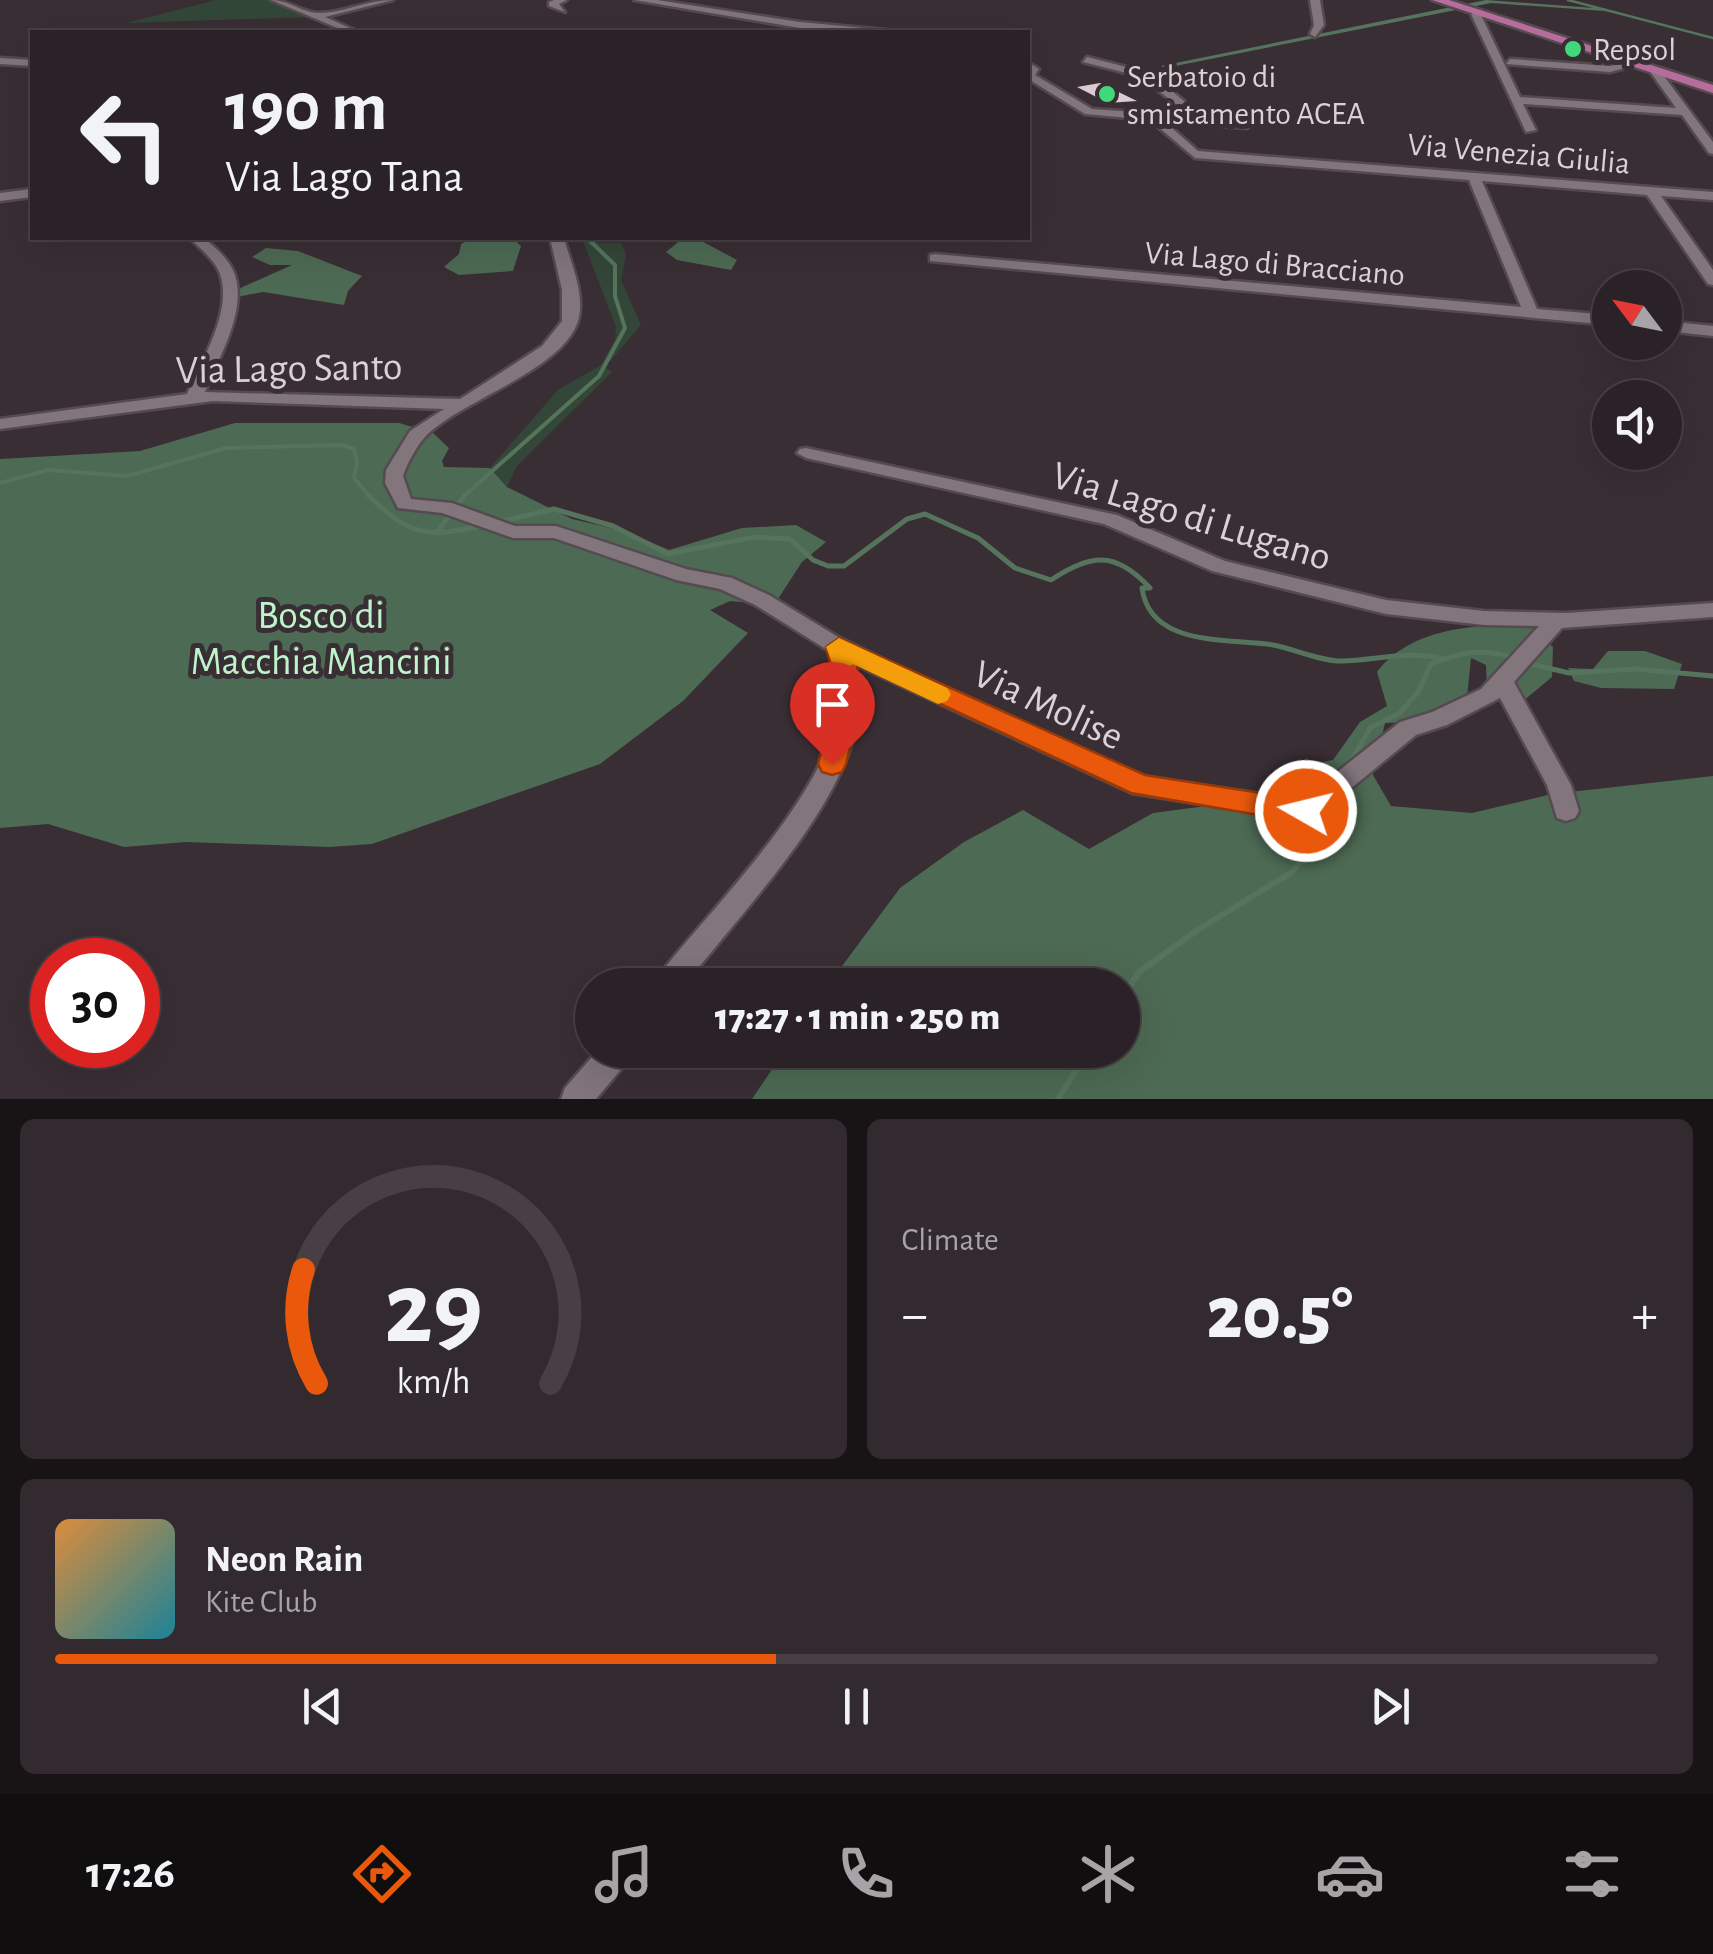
<!DOCTYPE html>
<meta charset="utf-8">
<style>
:root{--surface:#2b2227;--page:#332a2f;--text:#f1f3f6;--muted:#a6a4a7;--line:#473f44;--accent:#ea580c}
body{margin:0;font-family:"Alegreya Sans",sans-serif;background:var(--page);color:var(--text);height:100vh;display:flex;flex-direction:column;font-size:38px;white-space:nowrap}
*{box-sizing:border-box;margin:0}
p{font-size:32px;color:var(--muted)}
.icon{flex:none;width:55px;height:55px;fill:none;stroke:currentColor;stroke-width:2;stroke-linecap:round;stroke-linejoin:round}
.map{position:relative;height:1099px;overflow:hidden}
.drawer{display:flex;flex-direction:column;gap:20px;padding:20px;background:#181315;flex:1}
.drawer>*{flex:none}
.banner{position:absolute;left:30px;top:30px;width:1000px;height:210px;border-radius:0px;box-shadow:0 10px 40px #0002,0 0 0 2px var(--line);background:#2b2227;color:var(--text);overflow:hidden}
.needle{width:65px;rotate:302deg}
.tools{position:absolute;left:1592px;top:270px;display:grid;gap:20px}
.tools a{display:grid;place-items:center;width:90px;height:90px;border-radius:50%;background:var(--surface);box-shadow:0 10px 40px #0002,0 0 0 2px var(--line);font-size:50px}
.speed{position:absolute;left:30px;top:938px;display:flex;gap:20px;font-size:50px;font-weight:700;text-align:center}
.speed>*{display:grid;place-content:center;width:130px;height:130px;border-radius:50%;background:var(--surface);box-shadow:0 10px 40px #0002,0 0 0 2px var(--line);line-height:1}
.speed .limit{border:15px solid #d22;background:#fff;color:#111}
.pin{position:absolute;display:grid;place-items:center;width:85px;height:85px;color:#fff;margin:-102px -42px;border-radius:50% 50% 50% 0;rotate:-45deg;box-shadow:0 0 10px #0007}
.pin .icon{rotate:45deg}
.me{position:absolute;width:110px;margin:-55px;rotate:278deg;stroke-linejoin:round;filter:drop-shadow(0 0 8px #0008)}
.turn{display:flex;align-items:center;gap:35px;height:210px;padding:0 30px;font-size:45px}
.turn .icon{width:130px;height:130px;stroke-width:2.5}
.turn b{display:block;font-size:70px;line-height:85px}
.big{font-size:75px;font-weight:800;line-height:1.1}
.drawer .card{flex:1;display:flex;flex-direction:column;justify-content:center;gap:15px;min-width:0;padding:0 35px;border-radius:15px;background:var(--page)}
.drawer .dial{align-items:center;gap:0}
.dial svg{height:260px;overflow:visible;fill:none;stroke:var(--line);stroke-width:7;stroke-linecap:round;text-anchor:middle}
.dial text{fill:var(--text);stroke:none}
.song{display:flex;align-items:center;gap:30px}
.cover{width:120px;height:120px;border-radius:15px;background:linear-gradient(135deg,hsl(30 70% 55%),hsl(190 70% 35%))}
.played{height:10px;border-radius:5px;background:linear-gradient(90deg,var(--accent) 45%,var(--line) 45%)}
.keys{display:flex;justify-content:space-around;direction:ltr}
.heat{display:flex;justify-content:space-between;align-items:center;font-size:55px;direction:ltr}
.drawer .tiles{flex:1;display:grid;gap:20px;grid-template-columns:1fr 1fr}
.card:last-child{grid-column:span 2}
.trip{position:absolute;left:575px;top:968px;width:565px;height:100px;border-radius:50px;background:var(--surface);box-shadow:0 10px 40px #0002,0 0 0 2px var(--line);font-weight:800;line-height:100px;text-align:center}
.dock{display:flex;height:160px;justify-content:space-around;align-items:center;background:#110e10;color:var(--muted)}
.dock .icon{width:70px;height:70px}
.dock .active{color:var(--accent)}
.dock b{font-size:45px;color:var(--text)}
.map>svg:first-child{display:block}
.green{fill:#334738}
.forest{fill:#4d6a54}
.lines{fill:none;stroke-linecap:round;stroke-linejoin:round}
.stream-far3{stroke:#56745d;stroke-width:2.5}
.stream-far2{stroke:#56745d;stroke-width:4}
.stream-far1{stroke:#56745d;stroke-width:5}
.stream{stroke:#56745d;stroke-width:6}
.canal{fill:#56745d;fill-rule:evenodd}
.building{fill:#d9cad3}
.minor-casing{stroke:#544a50;stroke-width:5}
.major-casing{stroke:#544a50;stroke-width:5}
.minor{fill:#82757c;fill-rule:evenodd}
.major{fill:#b76d9c;fill-rule:evenodd}
.route{fill:#ea580c;stroke:#983908;stroke-width:2.5}
.slow{fill:#f59e0b}
.poi-dot{fill:#43d77b;stroke:#392e34;stroke-width:4}
.labels{text-anchor:middle;stroke-width:10;stroke-linejoin:round;paint-order:stroke}
.far-poi-label{font-size:32px;fill:#d9d1d6;stroke:#392e34;text-anchor:start}
.far-street-label{font-size:32px;fill:#d9d1d6;stroke:#392e34}
.street-label{font-size:40px;fill:#d9d1d6;stroke:#392e34}
.park-label{font-size:40px;fill:#bef4cb;stroke:#392e34}
</style>
<div class="map">
<svg width="1713" height="1099" viewBox="0 0 1713 1099">
<rect width="100%" height="100%" fill="#392e34"/>
<g class="green">
<polygon points="216,0 272,0 314,17 126,23"/>
<polygon points="585,238 600,243 621,243 626,254 621,280 641,325 605,367 612,372 517,466 507,487 490,468 558,390 601,365 615,340 616,327 583,241"/>
</g>
<g class="forest">
<polygon points="473,238 512,238 521,246 513,271 459,275 444,267 459,254 461,244"/>
<polygon points="696,238 737,260 731,270 677,260 666,252 682,239"/>
<polygon points="266,248 298,251 362,276 348,291 344,305 263,292 237,297 238,289 292,265 270,265 252,257"/>
<polygon points="235,423 399,423 433,433 449,448 442,461 444,467 490,468 507,487 572,519 624,531 669,550 742,528 796,525 826,542 802,562 774,605 730,601 710,610 748,633 683,701 600,764 372,844 330,847 186,842 124,847 48,824 0,828 0,459 140,451"/>
<path d="M 1528,624 L 1553,647 L 1552,677 L 1523,701 L 1487,688 L 1486,665 L 1471,658 L 1467,697 L 1426,722 L 1385,723 L 1373,775 L 1391,806 L 1472,813 L 1552,794 L 1713,776 L 1713,1099 L 752,1099 L 785,1050 L 1122,1050 L 1122,985 L 828,985 L 900,888 L 964,842 L 1023,810 L 1089,849 L 1153,813 L 1229,803 L 1290,817 L 1316,788 L 1274,787 L 1305,765 L 1333,760 L 1360,722 L 1387,706 L 1377,672 C 1412,627 1475,625 1528,624 Z"/>
<polygon points="1608,651 1645,651 1682,664 1674,689 1601,688 1574,681 1568,668 1593,669"/>
</g>
<g class="lines">
<polyline class="stream-far3" points="1568,0 1713,38"/>
<g class="stream-far2">
<polyline points="0,483 48,470 127,476 226,448 342,445 354,449 357,462 354,478 370,497"/>
<polyline points="463,497 599,376 625,328 615,296 615,265 587,238"/>
</g>
<g class="stream-far1">
<path d="M 368,495 C 410,537 429,538 484,525"/>
<path d="M 499,522 L 554,509 L 613,526 L 668,554 L 755,537 L 790,539 L 813,560 L 828,566 L 844,566 L 907,519 L 925,514 L 978,538 L 1015,568 L 1051,580 C 1090,554 1115,550 1150,588 L 1142,588 C 1150,648 1230,638 1273,645 C 1295,649 1319,661 1342,661 C 1376,660 1410,650 1443,659"/>
<polyline points="436,533 465,495"/>
<polyline points="1527,663 1569,673 1635,669 1713,676"/>
<path d="M 1351,762 L 1370,728 L 1400,713 L 1419,691 L 1431,664 C 1461,652 1486,647 1517,659"/>
</g>
<g class="stream">
<polyline points="1347,768 1352,759"/>
<polyline points="1122,998 1139,972 1199,929 1292,872 1323,834 1336,797"/>
<polyline points="1058,1099 1089,1050"/>
</g>
<polygon class="canal" points="1486,0 1608,9 1605,11 1491,3 1165,68 1161,66"/>
</g>
<polygon class="building" points="1100,83 1137,101 1108,103 1077,87"/>
<g class="lines">
<defs>
<g id="minor">
<path d="M 271,0 C 289,0 303,13 319,13 C 343,13 367,0 393,0 L 325,17 L 359,32 L 347,32 Z"/>
<polygon points="554,0 567,0 559,4 565,12 549,6 549,2"/>
<polygon points="634,0 657,0 800,22 907,32 800,28"/>
<polygon points="1310,0 1320,0 1324,25 1315,37 1310,34 1314,25"/>
<polygon points="1480,10 1485,13 1481,15 1520,97 1676,108 1649,70 1658,68 1713,142 1713,154 1709,153 1682,115 1523,104 1536,130 1526,132 1471,14"/>
<polygon points="1087,57 1150,73 1190,106 1166,115 1247,122 1253,125 1247,128 1165,122 1198,151 1713,192 1713,200 1661,196 1713,270 1713,285 1708,284 1647,195 1482,181 1537,309 1610,315 1610,325 930,261 930,255 935,254 1521,307 1469,180 1195,158 1150,120 1085,114 1028,79 1028,62 1039,69 1035,75 1092,109 1148,113 1176,105 1142,77 1083,62"/>
<polygon points="0,58 32,60 32,66 0,64"/>
<polygon points="1510,59 1610,66 1635,61 1640,64 1610,72 1506,64"/>
<polygon points="32,189 32,197 0,201 0,193"/>
<path d="M 190,238 L 204,238 C 216,248 230,260 235,275 C 247,312 218,359 205,392 L 460,399 L 542,346 L 562,321 L 562,290 L 550,238 L 564,238 C 570,261 586,295 578,321 C 562,371 461,400 426,436 C 417,445 407,464 403,476 L 411,499 L 452,503 L 515,526 L 556,526 L 686,569 L 732,578 L 769,595 L 838,637 L 901,668 L 1144,777 L 1302,800 L 1400,722 L 1432,712 L 1481,689 L 1539,626 L 1484,625 L 1386,614 L 1212,571 L 1104,524 L 806,458 L 797,453 L 800,449 L 806,448 L 1117,515 L 1225,561 L 1386,600 L 1484,611 L 1566,613 L 1713,603 L 1713,617 L 1562,628 L 1514,682 L 1571,785 L 1579,811 L 1575,818 L 1566,821 L 1557,818 L 1547,785 L 1500,698 L 1447,725 L 1416,735 L 1315,818 L 1306,821 L 1132,793 L 854,664 C 859,687 861,710 855,732 C 834,818 739,915 685,985 L 654,985 L 658,976 C 708,913 817,803 833,727 C 838,701 836,676 829,651 L 755,605 L 720,589 L 676,580 L 554,538 L 513,538 L 442,513 L 398,508 L 385,483 L 386,470 L 410,431 L 444,409 L 213,401 L 0,429 L 0,419 L 187,394 C 201,361 233,312 220,274 C 215,260 200,249 190,238 Z"/>
<polygon points="1665,321 1713,326 1713,336 1665,331"/>
<polygon points="598,1050 633,1050 629,1060 596,1099 561,1099 565,1088"/>
</g>
<polygon id="major" points="1432,0 1449,0 1713,85 1713,93"/>
</defs>
<use href="#minor" class="minor-casing"/>
<use href="#major" class="major-casing"/>
<use href="#minor" class="minor"/>
<use href="#major" class="major"/>
</g>
<path class="route" d="M 839,638 L 1145,775 L 1306,800 L 1316,803 L 1320,811 L 1316,819 L 1306,823 L 1131,793 L 857,665 L 861,702 L 846,764 L 842,772 L 832,775 L 822,772 L 818,764 C 830,718 839,694 826,647 Z"/>
<polygon class="slow" points="839,638 947,688 951,694 947,701 938,704 853,664 843,669 834,667 826,647"/>
<g class="poi-dot">
<circle cx="1573" cy="49" r="10"/>
<circle cx="1107" cy="94" r="10"/>
</g>
<g class="labels">
<g class="far-poi-label">
<text x="1593" y="60">Repsol</text>
<text x="1127" y="87">Serbatoio di<tspan x="1127" dy="37">smistamento ACEA</tspan></text>
</g>
<g class="far-street-label">
<text transform="translate(1519 153) rotate(5)" y="11">Via Venezia Giulia</text>
<text transform="translate(1275 263) rotate(5)" y="11">Via Lago di Bracciano</text>
</g>
<g class="street-label">
<text transform="translate(289 367) rotate(-1)" y="14">Via Lago Santo</text>
<text transform="translate(1192 515) rotate(17)" y="14">Via Lago di Lugano</text>
<text transform="translate(1049 704) rotate(25)" y="14">Via Molise</text>
</g>
<g class="park-label">
<text x="321" y="628">Bosco di<tspan x="321" dy="46">Macchia Mancini</tspan></text>
</g>
</g>
</svg>
<div class="tools">
<a><svg class="needle" viewBox="-14 -14 28 28"><path d="M0-13l5 13h-10z" fill="#e53935"/><path d="M0 13l5-13h-10z" fill="#a6a4a7"/></svg></a>
<a><svg class="icon" aria-label="sound" viewBox="0 0 24 24"><path d="M4 9h4l5-4v14l-5-4H4zM17 9q2 3 0 6"/></svg></a>
</div>
<div class="speed"><div class="limit">30</div></div>
<div class="pin" style="left:832px;top:764px;background:#d93025"><svg class="icon" aria-label="arrive" viewBox="0 0 24 24"><path d="M6 21V4h12l-3 4 3 4H6"/></svg></div>
<svg class="me" style="left:1306px;top:811px" viewBox="-20 -20 40 40"><circle r="17" fill="#ea580c" stroke="#fff" stroke-width="3"/><path d="M0-11L8 9 0 5-8 9z" fill="#fff"/></svg>
<div class="trip">17:27 · 1 min · 250 m</div>
<div class="banner">
<div class="turn"><svg class="icon" aria-label="left" viewBox="0 0 24 24"><path d="M17 20v-9H6M10 6l-5 5 5 5"/></svg><div><b>190 m</b>Via Lago Tana</div></div>
</div>
</div>
<section class="drawer">
<div class="tiles">
<div class="card dial"><svg viewBox="0 0 100 80">
<path d="M14 69A42 42 0 1 1 86 69"/>
<path d="M14 69A42 42 0 0 1 10 34" stroke="#ea580c"/>
<text x="50" y="56" font-size="32" font-weight="700">29</text>
<text x="50" y="72" font-size="11">km/h</text>
</svg></div>
<div class="card"><p>Climate</p>
<div class="heat"><a>−</a><b class="big">20.5°</b><a>+</a></div>
</div>
<div class="card">
<div class="song"><i class="cover"></i><div><b>Neon Rain</b><p>Kite Club</p></div></div>
<div class="played"></div>
<div class="keys"><svg class="icon" aria-label="previous" viewBox="0 0 24 24"><path d="M18 5L8 12l10 7zM5 5v14"/></svg><svg class="icon" aria-label="pause" viewBox="0 0 24 24"><path d="M8 5v14M16 5v14"/></svg><svg class="icon" aria-label="next" viewBox="0 0 24 24"><path d="M6 5l10 7-10 7zM19 5v14"/></svg></div>
</div>
</div>
</section>
<nav class="dock">
<b>17:26</b>
<svg class="icon active" aria-label="directions" viewBox="0 0 24 24"><path d="M12 3l9 9-9 9-9-9zM9 14v-3h6M13 9l2 2-2 2"/></svg>
<svg class="icon" aria-label="music" viewBox="0 0 24 24"><path d="M9 18V5l10-2v13"/><circle cx="6" cy="18" r="3"/><circle cx="16" cy="16" r="3"/></svg>
<svg class="icon" aria-label="phone" viewBox="0 0 24 24"><path d="M5 4h4l2 5-3 2q2 4 5 5l2-3 5 2v4C11 20 4 13 5 4z"/></svg>
<svg class="icon" aria-label="climate" viewBox="0 0 24 24"><path d="M12 3v18M4 7l16 10M4 17L20 7"/></svg>
<svg class="icon" aria-label="car" viewBox="0 0 24 24"><path d="M5 17H2v-5l4-1 3-4h7l3 4 3 1v5h-3M9 17h6M6 11h13"/><circle cx="7" cy="17" r="2"/><circle cx="17" cy="17" r="2"/></svg>
<svg class="icon" aria-label="filters" viewBox="0 0 24 24"><path d="M4 7h16M4 17h16"/><circle cx="9" cy="7" r="2"/><circle cx="15" cy="17" r="2"/></svg>
</nav>
